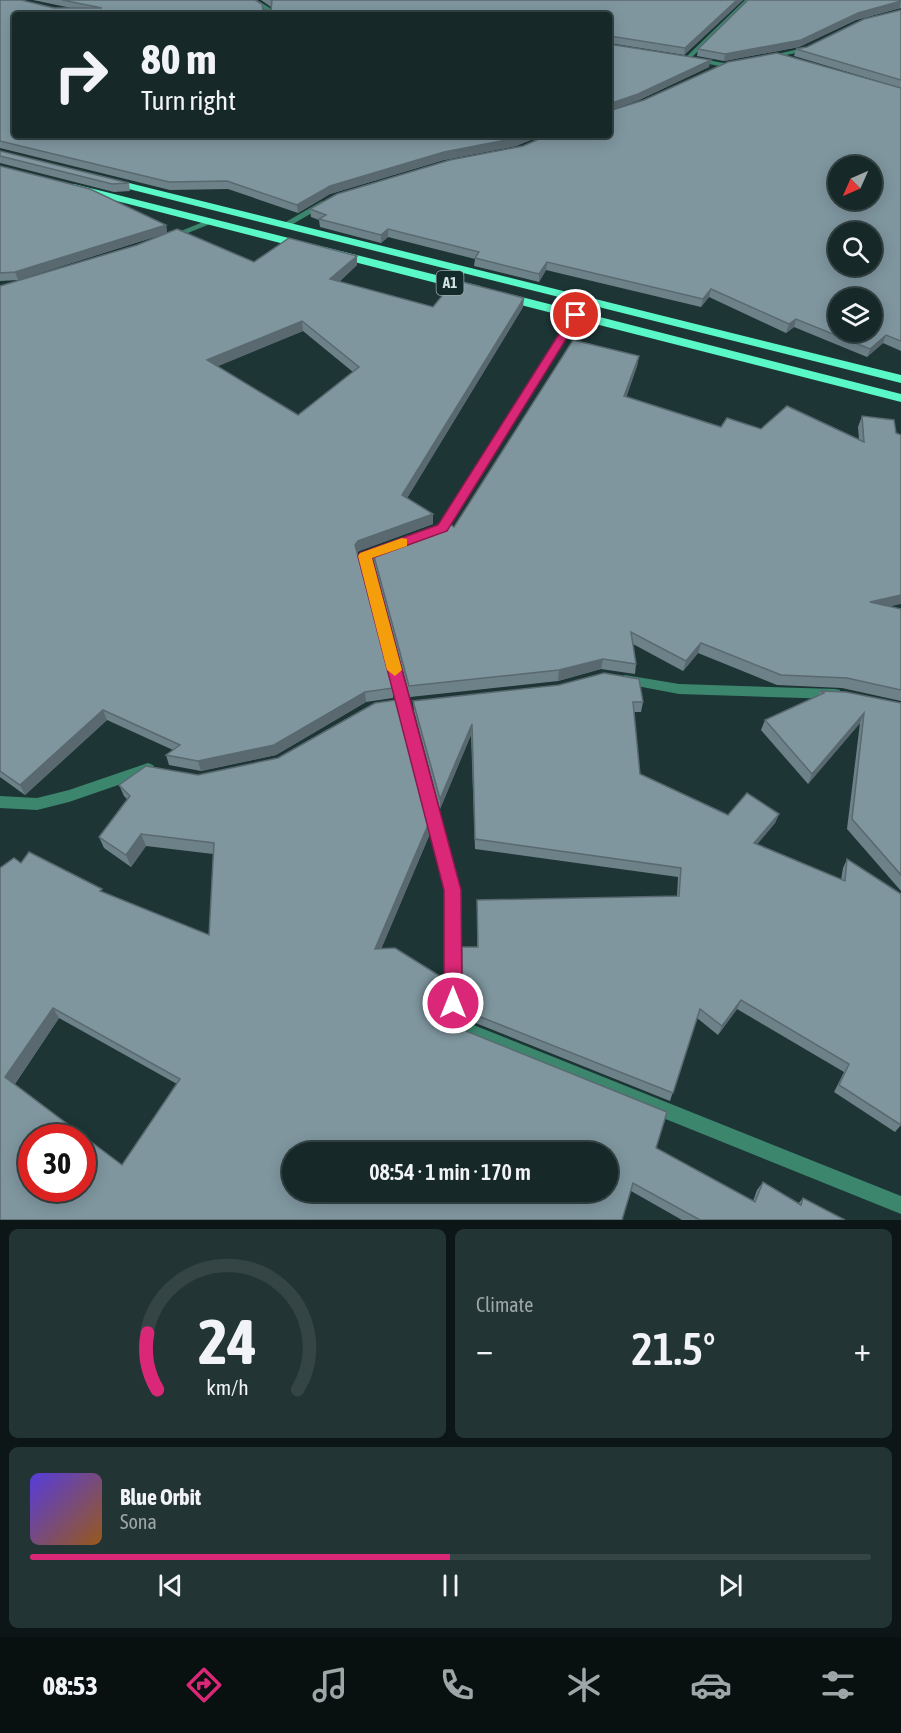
<!DOCTYPE html>
<meta charset="utf-8">
<style>
:root{--surface:#162828;--page:#233434;--text:#f1f3f6;--muted:#9ea6a8;--line:#354445;--accent:#db2777}
body{margin:0;font-family:"Asap Condensed",sans-serif;background:var(--page);color:var(--text);height:100vh;display:flex;flex-direction:column;font-size:22px;white-space:nowrap}
*{box-sizing:border-box;margin:0}
p{font-size:20px;color:var(--muted)}
.icon{flex:none;width:33px;height:33px;fill:none;stroke:currentColor;stroke-width:2;stroke-linecap:round;stroke-linejoin:round}
.map{position:relative;height:1220px;overflow:hidden}
.drawer{display:flex;flex-direction:column;gap:9px;padding:9px;background:#0c1616;flex:1}
.drawer>*{flex:none}
.hud{position:absolute;left:12px;top:12px;width:600px;height:126px;border-radius:6px;box-shadow:0 3px 15px #0003,0 0 0 2px var(--line);background:#162828;color:var(--text);overflow:hidden}
.needle{width:39px;rotate:225deg}
.tools{position:absolute;left:828px;top:156px;display:grid;gap:12px}
.tools a{display:grid;place-items:center;width:54px;height:54px;border-radius:50%;background:var(--surface);box-shadow:0 3px 15px #0003,0 0 0 2px var(--line);font-size:30px}
.speed{position:absolute;left:18px;top:1124px;display:flex;gap:12px;font-size:30px;font-weight:700;text-align:center}
.speed>*{display:grid;place-content:center;width:78px;height:78px;border-radius:50%;background:var(--surface);box-shadow:0 3px 15px #0003,0 0 0 2px var(--line);line-height:1}
.speed .limit{border:9px solid #d22;background:#fff;color:#111}
.pin{position:absolute;display:grid;place-items:center;width:51px;height:51px;color:#fff;margin:-26px;border:3px solid #fff;border-radius:50%;box-shadow:0 2px 6px #0007}
.me{position:absolute;width:66px;margin:-33px;rotate:0deg;stroke-linejoin:round;filter:drop-shadow(0 0 4px #0008)}
.turn{display:flex;align-items:center;gap:21px;height:126px;padding:0 30px;font-size:27px}
.turn .icon{width:78px;height:78px;stroke-width:2.5}
.turn b{display:block;font-size:42px;line-height:51px}
.big{font-size:45px;font-weight:600;line-height:1.1}
.drawer .card{flex:1;display:flex;flex-direction:column;justify-content:center;gap:9px;min-width:0;padding:0 21px;border-radius:9px;background:var(--page)}
.drawer .dial{align-items:center;gap:0}
.dial svg{height:156px;overflow:visible;fill:none;stroke:var(--line);stroke-width:7;stroke-linecap:round;text-anchor:middle}
.dial text{fill:var(--text);stroke:none}
.song{display:flex;align-items:center;gap:18px}
.cover{width:72px;height:72px;border-radius:9px;background:linear-gradient(135deg,hsl(250 70% 55%),hsl(30 70% 35%))}
.played{height:6px;border-radius:3px;background:linear-gradient(90deg,var(--accent) 50%,var(--line) 50%)}
.keys{display:flex;justify-content:space-around;direction:ltr}
.heat{display:flex;justify-content:space-between;align-items:center;font-size:33px;direction:ltr}
.drawer .tiles{flex:1;display:grid;gap:9px;grid-template-columns:1fr 1fr}
.card:last-child{grid-column:span 2}
.trip{position:absolute;left:282px;top:1142px;width:336px;height:60px;border-radius:30px;background:var(--surface);box-shadow:0 3px 15px #0003,0 0 0 2px var(--line);font-weight:600;line-height:60px;text-align:center}
.tab-bar{display:flex;height:96px;justify-content:space-around;align-items:center;background:#091010;color:var(--muted)}
.tab-bar .icon{width:42px;height:42px}
.tab-bar .on{color:var(--accent)}
.tab-bar b{font-size:27px;color:var(--text)}
.map>svg:first-child{display:block}
.lines{fill:none;stroke-linecap:round;stroke-linejoin:round}
.street{fill:#3c866e;fill-rule:evenodd}
.highway{fill:#5af7c7;fill-rule:evenodd}
.wall{fill:#6d8189;fill-rule:evenodd}
.shaded-wall{fill:#59696f}
.building{fill:#7f969f;stroke:#59696f;stroke-width:1.5;fill-rule:evenodd}
.route{fill:#db2777;stroke:#8e194d;stroke-width:1.5}
.slow{fill:#f59e0b}
.labels{text-anchor:middle;stroke-width:6;stroke-linejoin:round;paint-order:stroke}
.shield{fill:#132b2a;stroke:#9aaaaa;stroke-width:1.5}
.shield-label{font-size:15px;font-weight:bold;fill:#d4e1e1}
</style>
<div class="map">
<svg width="901" height="1220" viewBox="0 0 901 1220">
<rect width="100%" height="100%" fill="#1d3535"/>
<g class="lines">
<g class="street">
<polygon points="250,0 257,0 270,8 270,15 264,15 265,10"/>
<polygon points="745,0 751,0 690,59 686,59 686,57"/>
<polygon points="808,47 810,48 810,50 767,59 764,57"/>
<polygon points="696,58 724,63 727,65 724,67 694,61 693,60"/>
<polygon points="322,201 329,203 286,228 279,226"/>
<polygon points="208,220 215,222 173,239 166,237"/>
<polygon points="576,312 581,315 446,531 433,536 429,535 427,532 438,525 571,315"/>
<polygon points="385,544 391,548 389,551 370,558 459,890 461,1020 901,1196 901,1214 447,1031 445,1025 445,890 358,556 360,553"/>
<polygon points="625,675 679,684 835,689 840,690 841,694 840,698 835,699 679,694 621,683 619,680 621,677"/>
<polygon points="148,763 153,765 155,769 153,773 69,802 37,810 0,808 0,796 37,798 69,790"/>
</g>
<g class="highway">
<polygon points="105,177 901,375 901,383 101,182 99,180"/>
<polygon points="74,184 480,286 482,289 475,293 70,189 68,187"/>
<polygon points="502,292 901,394 901,402 497,299 495,296"/>
</g>
</g>
<g class="wall">
<polygon points="0,0 54,8 71,8 33,0 255,0 263,10 271,10 271,7 261,0 743,0 684,55 609,43 609,44 709,67 637,101 15,135 543,135 516,146 444,160 330,194 298,213 228,189 170,190 0,148"/>
<polygon points="901,0 901,8 856,20 799,47 724,61 697,56 698,49"/>
<polygon points="901,10 901,88 794,56 796,49 807,47"/>
<polygon points="901,88 901,351 883,343 867,357 794,327 786,333 709,297 701,307 546,270 539,282 474,266 475,259 388,237 381,243 320,227 319,220 311,217 310,209 523,146"/>
<polygon points="0,151 129,183 130,191 114,192 0,163"/>
<polygon points="0,166 166,225 167,233 18,280 0,281"/>
<path d="M 254,262 L 357,265 L 339,282 L 433,307 L 523,307 L 407,498 L 433,524 L 359,551 L 357,553 L 393,688 L 393,698 L 366,702 L 276,755 L 201,771 L 169,765 L 166,755 L 173,750 L 107,720 L 25,795 L 0,777 L 0,286 ZM 303,331 L 353,372 L 298,415 L 217,366 Z"/>
<polygon points="639,356 637,366 626,397 721,427 761,429 859,440 858,427 862,416 891,607 901,609 901,701 842,688 777,685 698,653 683,671 633,644 636,664 635,674 601,669 558,681 410,697 373,559 372,549 454,527"/>
<polygon points="820,691 901,703 901,891 847,829 860,723 808,784 761,730 765,720 818,696"/>
<polygon points="413,701 643,702 641,712 634,712 640,774 728,815 779,814 775,823 757,844 841,880 843,868 847,859 901,1125 895,1132 834,1092 844,1072 737,1009 718,1035 697,1018 670,1101 463,1018 462,947 477,947 477,900 677,896 678,877 475,849 471,735 440,809 414,711"/>
<path d="M 119,785 L 428,825 L 429,836 L 381,949 L 443,1015 L 446,1023 L 656,1148 L 753,1201 L 757,1190 L 763,1182 L 798,1204 L 803,1198 L 845,1220 L 682,1220 L 631,1191 L 0,1220 L 21,863 L 104,893 L 209,935 L 213,854 L 146,846 L 131,867 L 104,848 L 99,837 L 127,799 L 124,796 ZM 59,1018 L 177,1084 L 122,1165 L 15,1084 Z"/>
</g>
<g class="shaded-wall">
<polygon points="737,0 743,0 684,55 685,48"/>
<polygon points="901,1 900,8 856,20 799,47 724,61 725,54 858,13"/>
<polygon points="711,60 709,67 637,101 609,111 609,103"/>
<polygon points="525,135 543,135 516,146 444,160 330,194 298,213 297,205 330,186 444,152"/>
<polygon points="166,225 167,233 18,280 15,272"/>
<polygon points="388,229 388,237 381,243 381,235"/>
<polygon points="357,256 357,265 331,289 330,279"/>
<polygon points="547,262 546,270 539,282 539,274"/>
<polygon points="711,289 709,297 701,307 703,299"/>
<polygon points="524,298 523,307 403,505 402,495"/>
<polygon points="796,319 794,327 786,333 789,324"/>
<polygon points="302,321 303,331 209,370 207,360"/>
<polygon points="886,335 883,343 867,357 870,349"/>
<polygon points="639,356 637,366 623,407 624,396"/>
<polygon points="433,514 433,524 359,551 356,555 355,545 358,541"/>
<polygon points="901,595 901,604 865,612 870,602"/>
<polygon points="701,643 698,653 683,671 686,661"/>
<polygon points="603,659 601,669 558,681 559,670"/>
<polygon points="365,692 366,702 276,755 201,771 198,761"/>
<polygon points="103,710 107,720 25,795 20,785"/>
<polygon points="864,713 860,723 808,784 812,774"/>
<polygon points="472,724 471,735 440,809 440,799"/>
<polygon points="779,814 775,823 751,852 754,843"/>
<polygon points="428,825 429,836 377,959 375,949"/>
<polygon points="141,834 146,846 131,867 126,855"/>
<polygon points="741,1000 737,1009 718,1035 722,1026"/>
<polygon points="53,1008 59,1018 13,1086 5,1077"/>
</g>
<g class="building">
<polygon points="0,0 21,0 54,8 102,8 62,0 255,0 262,4 263,10 271,10 272,1 270,0 737,0 685,48 610,36 609,37 609,15 15,15 15,135 525,135 517,138 444,152 330,186 297,205 227,181 169,182 0,141"/>
<polygon points="748,0 901,0 901,1 858,13 801,40 725,54 698,49"/>
<polygon points="901,10 901,80 796,49 807,47 864,19"/>
<polygon points="609,43 609,44 711,60 638,94 609,104"/>
<path d="M 777,53 L 901,88 L 901,341 L 886,335 L 870,349 L 796,319 L 789,324 L 711,289 L 703,299 L 547,262 L 539,274 L 475,258 L 479,252 L 388,229 L 381,235 L 319,219 L 326,215 L 310,209 L 337,194 L 450,160 L 523,146 L 548,135 L 609,135 L 609,111 L 644,100 L 728,62 ZM 838,166 L 872,166 L 872,200 L 838,200 ZM 838,232 L 872,232 L 872,266 L 838,266 ZM 838,298 L 872,298 L 872,332 L 838,332 Z"/>
<polygon points="0,151 129,183 112,184 0,156"/>
<polygon points="0,166 90,189 166,225 15,272 0,273"/>
<path d="M 177,229 L 254,262 L 289,238 L 357,256 L 330,279 L 433,307 L 455,280 L 524,298 L 402,495 L 433,514 L 358,541 L 355,545 L 393,688 L 365,692 L 274,745 L 198,761 L 166,755 L 180,745 L 103,710 L 20,785 L 0,771 L 0,286 L 137,245 ZM 302,321 L 359,367 L 298,415 L 207,360 Z"/>
<polygon points="573,340 639,356 624,396 721,427 727,418 761,429 787,406 864,442 862,416 894,420 896,433 901,435 901,595 870,602 901,609 901,690 847,678 781,675 701,643 686,661 631,632 636,664 603,659 559,670 409,686 372,549 447,522 454,527"/>
<polygon points="604,673 639,679 643,702 633,702 640,774 728,815 747,793 779,814 754,843 845,881 847,859 901,894 901,1125 839,1085 849,1064 741,1000 722,1026 700,1009 673,1093 463,1010 462,947 478,947 477,900 679,896 681,868 475,839 472,724 440,799 413,701 559,685"/>
<polygon points="820,691 846,692 901,703 901,875 852,819 864,713 812,774 765,720 824,693"/>
<path d="M 396,700 L 428,825 L 375,949 L 395,948 L 443,978 L 443,1015 L 446,1023 L 667,1112 L 656,1148 L 755,1202 L 763,1182 L 801,1205 L 803,1198 L 845,1220 L 700,1220 L 633,1183 L 622,1220 L 0,1220 L 0,868 L 14,858 L 21,863 L 29,852 L 102,889 L 100,891 L 209,935 L 214,843 L 141,834 L 126,855 L 99,837 L 130,796 L 119,785 L 146,766 L 198,775 L 278,758 L 375,703 ZM 53,1008 L 180,1079 L 122,1165 L 5,1077 ZM 32,1137 L 82,1137 L 82,1188 L 32,1188 ZM 292,1152 L 608,1152 L 608,1191 L 292,1191 Z"/>
</g>
<polygon class="route" points="576,312 581,315 447,531 372,558 461,890 462,1003 459,1009 453,1012 446,1009 444,1003 444,890 358,556 360,553 438,525 571,315"/>
<polygon class="slow" points="402,538 407,539 407,546 372,558 402,670 395,676 387,670 358,556 360,553"/>
<g class="labels">
<rect class="shield" x="436.5" y="271" width="27" height="24" rx="4.5"/>
<g class="shield-label">
<text x="450" y="288">A1</text>
</g>
</g>
</svg>
<div class="tools">
<a><svg class="needle" viewBox="-14 -14 28 28"><path d="M0-13l5 13h-10z" fill="#e53935"/><path d="M0 13l5-13h-10z" fill="#9ea6a8"/></svg></a>
<a><svg class="icon" aria-label="search" viewBox="0 0 24 24"><circle cx="10" cy="10" r="6"/><path d="M15 15l6 6"/></svg></a>
<a><svg class="icon" aria-label="layers" viewBox="0 0 24 24"><path d="M12 4l9 5-9 5-9-5zM3 14l9 5 9-5"/></svg></a>
</div>
<div class="speed"><div class="limit">30</div></div>
<div class="pin" style="left:576px;top:315px;background:#d93025"><svg class="icon" aria-label="arrive" viewBox="0 0 24 24"><path d="M6 21V4h12l-3 4 3 4H6"/></svg></div>
<svg class="me" style="left:453px;top:1003px" viewBox="-20 -20 40 40"><circle r="17" fill="#db2777" stroke="#fff" stroke-width="3"/><path d="M0-11L8 9 0 5-8 9z" fill="#fff"/></svg>
<div class="trip">08:54 · 1 min · 170 m</div>
<div class="hud">
<div class="turn"><svg class="icon" aria-label="right" viewBox="0 0 24 24"><path d="M7 20v-9h11M14 6l5 5-5 5"/></svg><div><b>80 m</b>Turn right</div></div>
</div>
</div>
<section class="drawer">
<div class="tiles">
<div class="card dial"><svg viewBox="0 0 100 80">
<path d="M14 69A42 42 0 1 1 86 69"/>
<path d="M14 69A42 42 0 0 1 9 40" stroke="#db2777"/>
<text x="50" y="56" font-size="32" font-weight="700">24</text>
<text x="50" y="72" font-size="11">km/h</text>
</svg></div>
<div class="card"><p>Climate</p>
<div class="heat"><a>−</a><b class="big">21.5°</b><a>+</a></div>
</div>
<div class="card">
<div class="song"><i class="cover"></i><div><b>Blue Orbit</b><p>Sona</p></div></div>
<div class="played"></div>
<div class="keys"><svg class="icon" aria-label="previous" viewBox="0 0 24 24"><path d="M18 5L8 12l10 7zM5 5v14"/></svg><svg class="icon" aria-label="pause" viewBox="0 0 24 24"><path d="M8 5v14M16 5v14"/></svg><svg class="icon" aria-label="next" viewBox="0 0 24 24"><path d="M6 5l10 7-10 7zM19 5v14"/></svg></div>
</div>
</div>
</section>
<nav class="tab-bar">
<b>08:53</b>
<svg class="icon on" aria-label="directions" viewBox="0 0 24 24"><path d="M12 3l9 9-9 9-9-9zM9 14v-3h6M13 9l2 2-2 2"/></svg>
<svg class="icon" aria-label="music" viewBox="0 0 24 24"><path d="M9 18V5l10-2v13"/><circle cx="6" cy="18" r="3"/><circle cx="16" cy="16" r="3"/></svg>
<svg class="icon" aria-label="phone" viewBox="0 0 24 24"><path d="M5 4h4l2 5-3 2q2 4 5 5l2-3 5 2v4C11 20 4 13 5 4z"/></svg>
<svg class="icon" aria-label="climate" viewBox="0 0 24 24"><path d="M12 3v18M4 7l16 10M4 17L20 7"/></svg>
<svg class="icon" aria-label="car" viewBox="0 0 24 24"><path d="M5 17H2v-5l4-1 3-4h7l3 4 3 1v5h-3M9 17h6M6 11h13"/><circle cx="7" cy="17" r="2"/><circle cx="17" cy="17" r="2"/></svg>
<svg class="icon" aria-label="filters" viewBox="0 0 24 24"><path d="M4 7h16M4 17h16"/><circle cx="9" cy="7" r="2"/><circle cx="15" cy="17" r="2"/></svg>
</nav>
